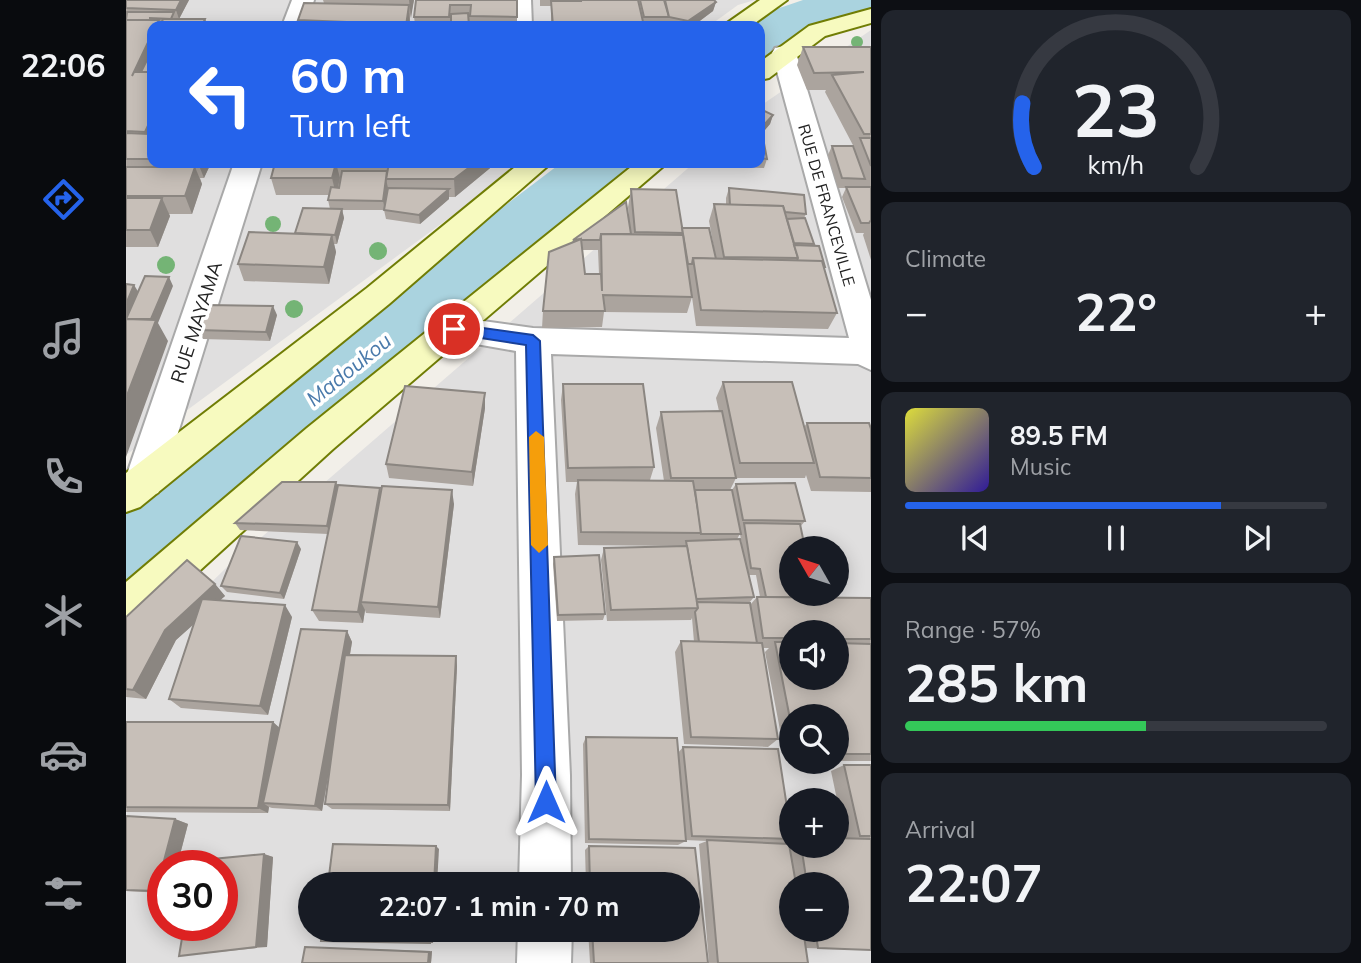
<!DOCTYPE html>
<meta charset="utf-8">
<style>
:root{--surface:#171b24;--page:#20242c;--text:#f1f3f6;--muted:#9ea1a6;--line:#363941;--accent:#2563eb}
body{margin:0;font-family:Mulish,sans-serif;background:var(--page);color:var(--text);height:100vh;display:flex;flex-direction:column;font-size:26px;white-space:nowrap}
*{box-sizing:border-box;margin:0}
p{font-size:23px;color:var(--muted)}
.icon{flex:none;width:38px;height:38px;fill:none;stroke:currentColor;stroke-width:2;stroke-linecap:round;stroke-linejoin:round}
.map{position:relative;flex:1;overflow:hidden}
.panel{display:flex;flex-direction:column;gap:10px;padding:10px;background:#0d0f14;width:490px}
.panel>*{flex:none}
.top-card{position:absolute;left:21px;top:21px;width:618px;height:147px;border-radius:14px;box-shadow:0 4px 18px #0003;background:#2563eb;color:#fff;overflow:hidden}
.needle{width:46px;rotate:309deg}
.tools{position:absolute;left:653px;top:536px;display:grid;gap:14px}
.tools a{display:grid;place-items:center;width:70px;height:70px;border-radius:50%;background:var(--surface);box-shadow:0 4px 18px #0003;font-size:35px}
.speed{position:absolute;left:21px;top:850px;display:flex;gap:14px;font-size:35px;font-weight:700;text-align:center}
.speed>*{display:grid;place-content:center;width:91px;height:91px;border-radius:50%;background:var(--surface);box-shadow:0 4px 18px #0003;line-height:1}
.speed .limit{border:10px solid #d22;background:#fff;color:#111}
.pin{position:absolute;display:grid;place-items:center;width:60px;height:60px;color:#fff;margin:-30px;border:4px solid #fff;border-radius:50%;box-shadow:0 2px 7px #0007}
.me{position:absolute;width:77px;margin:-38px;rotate:0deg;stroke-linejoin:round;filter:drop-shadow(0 0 5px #0008)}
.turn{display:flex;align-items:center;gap:24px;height:147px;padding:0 28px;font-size:32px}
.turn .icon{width:91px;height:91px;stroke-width:2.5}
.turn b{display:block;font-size:49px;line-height:60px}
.big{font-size:52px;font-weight:700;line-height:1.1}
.panel .widget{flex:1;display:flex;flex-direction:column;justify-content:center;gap:10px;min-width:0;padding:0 24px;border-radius:14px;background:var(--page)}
.panel .dial{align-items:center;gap:0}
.dial svg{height:182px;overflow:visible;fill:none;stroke:var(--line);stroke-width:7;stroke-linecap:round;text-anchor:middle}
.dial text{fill:var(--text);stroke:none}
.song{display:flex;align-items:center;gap:21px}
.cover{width:84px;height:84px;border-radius:10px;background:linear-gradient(135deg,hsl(60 70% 55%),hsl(250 70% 35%))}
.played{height:7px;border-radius:4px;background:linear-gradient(90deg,var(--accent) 75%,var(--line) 75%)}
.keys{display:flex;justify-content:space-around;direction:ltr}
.heat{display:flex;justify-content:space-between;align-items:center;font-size:38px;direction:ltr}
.charge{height:10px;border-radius:5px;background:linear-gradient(90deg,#34c759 57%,var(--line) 0)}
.trip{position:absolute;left:172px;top:872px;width:402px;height:70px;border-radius:35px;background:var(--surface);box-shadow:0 4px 18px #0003;font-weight:700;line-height:70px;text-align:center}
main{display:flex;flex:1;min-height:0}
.dock{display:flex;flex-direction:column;width:126px;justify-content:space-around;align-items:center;background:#090b0e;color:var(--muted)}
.dock .icon{width:49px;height:49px}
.dock .active{color:var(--accent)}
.dock b{font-size:32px;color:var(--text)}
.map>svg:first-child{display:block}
.residential{fill:#e0dfdf;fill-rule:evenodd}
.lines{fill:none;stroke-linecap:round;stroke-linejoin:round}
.river{fill:#aad3df;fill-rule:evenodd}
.street-casing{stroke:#a9a9a9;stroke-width:4}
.secondary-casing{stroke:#707d05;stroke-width:4}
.street{fill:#fff;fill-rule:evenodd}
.secondary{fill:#f7fabf;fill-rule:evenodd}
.tree{fill:#74b475}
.wall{fill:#aba49e;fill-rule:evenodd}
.shaded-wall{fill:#8b8681}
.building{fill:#c7bfb8;stroke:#8b8681;stroke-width:2}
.route{fill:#2563eb;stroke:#184099;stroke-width:2}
.slow{fill:#f59e0b}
.labels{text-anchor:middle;stroke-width:7;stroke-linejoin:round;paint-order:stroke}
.far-street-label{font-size:16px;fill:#222;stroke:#fff}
.street-label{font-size:19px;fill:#222;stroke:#fff}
.water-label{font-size:21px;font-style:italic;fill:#4a7aab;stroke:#fff}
</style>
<main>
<nav class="dock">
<b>22:06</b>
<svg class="icon active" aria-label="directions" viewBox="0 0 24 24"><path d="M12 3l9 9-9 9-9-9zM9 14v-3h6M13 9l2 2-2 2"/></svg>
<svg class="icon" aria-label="music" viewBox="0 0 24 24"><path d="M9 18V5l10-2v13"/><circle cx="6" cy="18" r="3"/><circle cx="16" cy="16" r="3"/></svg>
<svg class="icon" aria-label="phone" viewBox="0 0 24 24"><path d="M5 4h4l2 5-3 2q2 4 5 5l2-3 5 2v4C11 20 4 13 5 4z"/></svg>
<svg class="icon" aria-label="climate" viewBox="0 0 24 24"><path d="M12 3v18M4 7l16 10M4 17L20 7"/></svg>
<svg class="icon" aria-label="car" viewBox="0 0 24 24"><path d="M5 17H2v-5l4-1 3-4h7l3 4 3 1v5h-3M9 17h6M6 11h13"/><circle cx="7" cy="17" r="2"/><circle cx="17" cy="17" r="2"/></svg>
<svg class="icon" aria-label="filters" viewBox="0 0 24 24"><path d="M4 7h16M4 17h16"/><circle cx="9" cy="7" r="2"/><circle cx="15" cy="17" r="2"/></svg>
</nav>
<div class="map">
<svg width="745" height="963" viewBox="0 0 745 963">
<rect width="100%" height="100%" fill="#f2efe9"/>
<g class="residential">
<polygon points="0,0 629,0 612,5 583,26 26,26 26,163 398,163 0,455"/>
<path d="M 745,30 L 745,963 L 0,963 L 0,666 L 101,567 L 568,163 L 634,163 L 634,106 ZM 665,548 L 710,548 L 710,593 L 665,593 ZM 665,632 L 710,632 L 710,677 L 665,677 ZM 665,716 L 710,716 L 710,761 L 665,761 ZM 665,800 L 710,800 L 710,845 L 665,845 ZM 37,866 L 96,866 L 96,926 L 37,926 ZM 184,884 L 562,884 L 562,929 L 184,929 ZM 665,884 L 710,884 L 710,929 L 665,929 Z"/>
</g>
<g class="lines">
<g class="river">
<path d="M 677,0 L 745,0 L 745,19 C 722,23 700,26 679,37 C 663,45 652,53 634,57 L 634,26 L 616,26 L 639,13 Z"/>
<polygon points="435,163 512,163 502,178 198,437 35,582 0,595 0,493"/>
</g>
<defs>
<g id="street">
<polygon points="166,0 188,0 180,26 156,26"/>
<polygon points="383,0 405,0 406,26 382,26"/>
<polygon points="658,46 667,48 670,53 745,300 745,370 732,364 425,354 444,775 445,884 393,884 396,775 390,351 316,338 311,329 316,320 328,317 407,328 723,338 646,53 649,48"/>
<polygon points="108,163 136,163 37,481 32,493 18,497 4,493 0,477"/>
<polygon points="392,929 446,929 445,963 391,963"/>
</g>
<g id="secondary">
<polygon points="634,0 661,0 625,26 597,26"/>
<polygon points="745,9 745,23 699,36 643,78 634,80 634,62 683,26"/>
<polygon points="394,163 425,163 263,304 14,507 0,512 0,473 241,288"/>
<polygon points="510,163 541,163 207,449 15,624 0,630 0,582 181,428"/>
</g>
</defs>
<use href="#street" class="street-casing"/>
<use href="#secondary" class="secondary-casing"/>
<use href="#street" class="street"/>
<use href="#secondary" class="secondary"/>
</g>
<g class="tree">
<circle cx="731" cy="42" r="6"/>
<circle cx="147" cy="224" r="8"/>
<circle cx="252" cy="251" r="9"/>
<circle cx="40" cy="265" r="9"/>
<circle cx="168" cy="309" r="9"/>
</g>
<g class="wall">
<polygon points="0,0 63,0 53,19 26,26 26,163 85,163 78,178 74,178 76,184 66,214 43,214 44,216 32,247 0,247"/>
<polygon points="197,0 288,0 284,18 284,24 289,24 288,17 290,0 391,0 391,26 173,26 172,20 198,3"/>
<polygon points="414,0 437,0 437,1 446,1 447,0 588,0 590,2 587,11 567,26 541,26 541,25 541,26 425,26 425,6 414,6"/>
<polygon points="677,47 745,47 745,260 737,235 738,233 730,233 716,197 720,188 712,188 702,155 706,146 729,149 699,92 700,90 681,90 671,65"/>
<polygon points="634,109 647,115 644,124 636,133 641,159 638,168 590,167 589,163 634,163"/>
<polygon points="149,163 369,163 369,164 329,197 323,197 323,199 294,224 260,219 258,210 216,210 218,218 211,244 208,244 210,252 203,284 118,281 112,264 169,233 204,209 202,200 204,195 150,195 145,178"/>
<path d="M 603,188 L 680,214 L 678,218 L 688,244 L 687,245 L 699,267 L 698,269 L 711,313 L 702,329 L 570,326 L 566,297 L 561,313 L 478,312 L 476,327 L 416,328 L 417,311 L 447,240 L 504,231 L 502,207 L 505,189 L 556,228 L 590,259 L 583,221 L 588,204 L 600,204 L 600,198 ZM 456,250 L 472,250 L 473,274 L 459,274 Z"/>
<polygon points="151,315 144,341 77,339 73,330"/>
<path d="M 597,382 L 678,427 L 681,423 L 745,429 L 745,492 L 685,491 L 680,475 L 679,478 L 610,478 L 604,490 L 606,490 L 610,484 L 679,521 L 674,527 L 665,548 L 699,598 L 745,598 L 745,761 L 710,761 L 710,716 L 665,716 L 665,761 L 660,761 L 639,652 L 643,648 L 637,648 L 652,739 L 642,747 L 558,744 L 549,652 L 555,641 L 568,642 L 566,618 L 565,620 L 481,621 L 475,560 L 478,548 L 557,546 L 452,545 L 449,494 L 451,482 L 440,482 L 435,400 L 437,384 L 528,467 L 524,480 L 538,481 L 530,428 L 535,412 L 593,411 L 590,398 ZM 614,534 L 616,545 L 611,539 ZM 623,575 L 630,575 L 634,597 L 631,597 L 624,605 L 623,603 L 628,597 ZM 665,632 L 710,632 L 710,677 L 665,677 Z"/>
<polygon points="359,393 359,408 347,486 263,478 260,464"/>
<polygon points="212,487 328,504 314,618 240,613 239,610 237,623 193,621 186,610 202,534 114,530 109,523"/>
<polygon points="175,549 158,599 101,592 95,586"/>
<polygon points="428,557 479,614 477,620 431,621 427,564"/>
<polygon points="89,584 99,596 94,600 166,617 142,715 55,708 43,699 67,625 50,640 20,699 0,697 0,617"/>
<polygon points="221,631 226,642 224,655 330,656 331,666 324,811 206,809 199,804 206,755 196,811 146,808 143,807 142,813 0,812 0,722 147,722 153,728"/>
<path d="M 460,737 L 552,753 L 557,747 L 665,833 L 665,845 L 710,845 L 719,838 L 705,771 L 718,765 L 745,765 L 745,950 L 679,948 L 682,963 L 583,963 L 573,844 L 581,841 L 559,840 L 560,841 L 552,845 L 459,843 L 457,744 ZM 665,884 L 710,884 L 710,929 L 665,929 Z"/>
<polygon points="0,816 49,819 62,824 51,866 37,866 37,893 0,891"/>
<polygon points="463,846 569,848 582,963 464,963 462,929 562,929 562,884 460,884 459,850"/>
<polygon points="138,854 147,857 141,947 53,956"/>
<polygon points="179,947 306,951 305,963 176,963"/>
</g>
<g class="shaded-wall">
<polygon points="55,0 63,0 53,19 50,10"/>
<polygon points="283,0 288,0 285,18"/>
<polygon points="590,2 587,11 567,26 561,26 562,21"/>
<polygon points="283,5 284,26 280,26"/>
<polygon points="79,19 82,26 76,26"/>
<polygon points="26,34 26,51 21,51 26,64 11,79 6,76"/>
<polygon points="647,115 644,124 634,136 634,129"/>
<polygon points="26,117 26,147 19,132"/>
<polygon points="72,163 85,163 78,178"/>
<polygon points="210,163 214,178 210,195 206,178"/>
<polygon points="349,163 369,163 369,164 329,197 328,179"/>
<polygon points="69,167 76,184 66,214 59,196"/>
<polygon points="260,179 262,188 259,210 257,201"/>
<polygon points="323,189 323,199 294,224 293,215"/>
<polygon points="36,198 44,216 32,247 24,230"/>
<polygon points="216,209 218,218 211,244 209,235"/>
<polygon points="206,235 210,252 203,284 198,267"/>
<polygon points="43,277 47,286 32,323 42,341 0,457 0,398 25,320"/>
<polygon points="8,285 18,301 0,336 0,304"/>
<polygon points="147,306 151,315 144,341 140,332"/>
<polygon points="359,393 359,408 347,486 346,472"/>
<polygon points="210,482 213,490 204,534 201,526"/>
<polygon points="254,488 257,502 235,602 239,610 237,623 232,612"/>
<polygon points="326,490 328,504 314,618 312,607"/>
<polygon points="171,542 175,549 158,599 154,593"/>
<polygon points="89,584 99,596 50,640 20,699 7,690 39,630"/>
<polygon points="159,605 166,617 142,715 134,706"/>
<polygon points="221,631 226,642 196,811 189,806"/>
<polygon points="330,656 331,666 324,811 322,805"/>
<polygon points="147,722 156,730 137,803 143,807 142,813 132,808"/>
<polygon points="49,819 62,824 51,866 37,866"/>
<polygon points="310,846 313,849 311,884 308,884"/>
<polygon points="138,854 147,857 141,947 130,947"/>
<polygon points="37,867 37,892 30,891"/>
<polygon points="305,929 308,929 307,943 304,943"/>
<polygon points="306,951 305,963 302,963 303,952"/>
</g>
<g class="building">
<polygon points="0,0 55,0 50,10 0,8"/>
<polygon points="290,0 391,0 391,17 344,16 345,5 324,5 323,17 288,17"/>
<polygon points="451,0 512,0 518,26 427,26 425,1 456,1"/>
<polygon points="514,0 538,0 543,17 518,17"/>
<polygon points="539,0 588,0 590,2 562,21 543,17"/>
<polygon points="178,3 283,5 280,26 210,26 211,23 245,23 172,20"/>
<polygon points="1,12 48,12 45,19 24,18 24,20 0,20"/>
<polygon points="342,13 343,26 283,26 283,24 325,23 325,14"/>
<polygon points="37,19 79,19 76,26 34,26"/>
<polygon points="0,20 33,20 30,26 26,26 26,34 6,76 8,72 26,72 26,117 19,132 0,131"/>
<polygon points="26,41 26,51 21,51"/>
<polygon points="677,47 745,47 745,134 738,134 706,75 738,72 688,73"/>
<polygon points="21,60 26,60 26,72 15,72"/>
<polygon points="634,109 647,115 634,129"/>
<polygon points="26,126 26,159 0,159 0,133 23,134"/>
<polygon points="634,133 636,133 641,159 634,158"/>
<polygon points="734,138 745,138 745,166"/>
<polygon points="706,146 727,146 739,179 716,178"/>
<polygon points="149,163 210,163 206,178 145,178"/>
<polygon points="263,163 349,163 328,179 260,179"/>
<polygon points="0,167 69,167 59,196 0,196"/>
<polygon points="216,171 261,171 257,201 202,200 205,187 213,188"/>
<polygon points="720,187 745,187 745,220 743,223 735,223"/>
<polygon points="262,188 323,189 293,215 258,210"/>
<polygon points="603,188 678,195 680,214 659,212 657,206 604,205"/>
<polygon points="505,189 550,190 557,233 509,232"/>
<polygon points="0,198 36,198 24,230 0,230"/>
<polygon points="500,202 505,234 475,234 474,240 455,240 455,239 447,240"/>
<polygon points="588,204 657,206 672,258 598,257"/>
<polygon points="177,208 216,209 209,235 169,233"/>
<polygon points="679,218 688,244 668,243 661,219"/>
<polygon points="556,228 583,228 590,259 567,258 566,264 562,264"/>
<polygon points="123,232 206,235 198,267 112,264"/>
<polygon points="475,234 557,235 566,297 477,295 479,311 417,311 423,252 455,239 459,274 475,274 476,291"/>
<polygon points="668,245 693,246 699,267 698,267 696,261 671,261 672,258"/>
<polygon points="567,258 696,261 711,313 575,310"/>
<polygon points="19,276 43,277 25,319 0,319"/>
<polygon points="0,284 8,285 0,304"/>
<polygon points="81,305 147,306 140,332 73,330"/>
<polygon points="0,319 30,320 0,398"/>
<polygon points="597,382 666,382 688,463 614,463"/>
<polygon points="437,384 517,384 528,467 442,468"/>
<polygon points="279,386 359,393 346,472 260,464"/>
<polygon points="596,411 610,478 545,478 535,412"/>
<polygon points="681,423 743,423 745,429 745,478 694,477"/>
<polygon points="452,480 567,481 576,533 455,532"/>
<polygon points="156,482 210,482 201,526 109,523"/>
<polygon points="669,483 679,521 617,520 610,484"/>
<polygon points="212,485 254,488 232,612 186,610"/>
<polygon points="256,486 326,490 312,607 235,602"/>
<polygon points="569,490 606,490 615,534 575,534"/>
<polygon points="618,523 674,524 679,548 665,548 665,593 698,593 699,598 640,597 634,569 625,568"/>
<polygon points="115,536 171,542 154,593 95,586"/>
<polygon points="614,539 628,597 570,599 560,541"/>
<polygon points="561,546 572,608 485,610 478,548"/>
<polygon points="473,555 479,614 432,615 428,557"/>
<polygon points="61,560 89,584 39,630 7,690 0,689 0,617"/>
<polygon points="631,597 745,598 745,639 710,639 710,632 665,632 665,638 637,638"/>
<polygon points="76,599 159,605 134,706 43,699"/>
<polygon points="571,602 624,603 631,643 573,642 569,612 572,608"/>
<polygon points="175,629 221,631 189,806 137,803"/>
<polygon points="555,641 636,643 652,739 565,737"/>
<polygon points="649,642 665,642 665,677 710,677 710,643 745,644 745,754 710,754 710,716 665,716 665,724"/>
<polygon points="219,655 330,656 322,805 199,804"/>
<polygon points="0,722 147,722 132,808 0,807"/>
<polygon points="460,737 551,738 560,841 463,839"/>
<polygon points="557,747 652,749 665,833 665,839 566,836"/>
<polygon points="718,765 745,765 745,836 734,836"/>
<polygon points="0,816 49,819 30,891 0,890"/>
<polygon points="710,838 745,839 745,950 692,948 689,929 710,929 710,884 681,884 675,845 710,845"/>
<polygon points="581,840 663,844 670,884 665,884 665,929 677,929 682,963 592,963"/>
<polygon points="207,844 310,846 308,884 202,884"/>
<polygon points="463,846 569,848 582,963 468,963 466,929 562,929 562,884 464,884"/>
<polygon points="138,854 130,947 53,956 58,926 96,926 96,866 66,866 66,861"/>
<polygon points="196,929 305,929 304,943 195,941"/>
<polygon points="179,947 303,952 302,963 176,963"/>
</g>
<polygon class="route" points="328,324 407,335 414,341 430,802 427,810 420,813 413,810 410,802 400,345 323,333 321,329"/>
<polygon class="slow" points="410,431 418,437 422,545 413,553 405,545 403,437"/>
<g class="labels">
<g class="far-street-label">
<text transform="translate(701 205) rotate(74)" y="6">RUE DE FRANCEVILLE</text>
</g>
<g class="street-label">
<text transform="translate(70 322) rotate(-72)" y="7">RUE MAYAMA</text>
</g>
<g class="water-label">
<text transform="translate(223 370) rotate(-39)" y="7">Madoukou</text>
</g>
</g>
</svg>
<div class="tools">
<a><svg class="needle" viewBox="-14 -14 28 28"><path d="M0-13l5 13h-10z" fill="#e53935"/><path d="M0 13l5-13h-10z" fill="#9ea1a6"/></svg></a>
<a><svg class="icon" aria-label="sound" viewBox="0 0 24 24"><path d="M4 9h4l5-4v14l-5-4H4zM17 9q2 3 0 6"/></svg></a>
<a><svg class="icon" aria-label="search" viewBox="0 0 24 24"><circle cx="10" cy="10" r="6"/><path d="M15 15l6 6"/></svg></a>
<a>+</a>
<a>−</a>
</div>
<div class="speed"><div class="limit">30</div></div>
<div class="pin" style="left:328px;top:329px;background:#d93025"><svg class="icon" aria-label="arrive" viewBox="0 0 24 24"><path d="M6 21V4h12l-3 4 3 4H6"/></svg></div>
<svg class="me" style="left:420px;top:802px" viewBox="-20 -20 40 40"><path d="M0-17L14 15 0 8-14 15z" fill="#2563eb" stroke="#fff" stroke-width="4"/></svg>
<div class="trip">22:07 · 1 min · 70 m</div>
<div class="top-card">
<div class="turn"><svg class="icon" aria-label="left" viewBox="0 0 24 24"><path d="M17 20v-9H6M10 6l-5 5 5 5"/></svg><div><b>60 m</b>Turn left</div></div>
</div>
</div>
<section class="panel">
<div class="widget dial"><svg viewBox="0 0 100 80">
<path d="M14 69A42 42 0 1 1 86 69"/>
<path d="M14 69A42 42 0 0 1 9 41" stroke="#2563eb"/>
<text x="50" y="56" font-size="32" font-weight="700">23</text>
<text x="50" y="72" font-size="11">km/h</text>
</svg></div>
<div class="widget"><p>Climate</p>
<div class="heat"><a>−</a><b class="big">22°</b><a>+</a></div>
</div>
<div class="widget">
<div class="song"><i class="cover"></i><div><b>89.5 FM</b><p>Music</p></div></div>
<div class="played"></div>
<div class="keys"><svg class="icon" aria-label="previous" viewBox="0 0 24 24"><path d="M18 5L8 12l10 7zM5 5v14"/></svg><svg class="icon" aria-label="pause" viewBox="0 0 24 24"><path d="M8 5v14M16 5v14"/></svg><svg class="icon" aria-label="next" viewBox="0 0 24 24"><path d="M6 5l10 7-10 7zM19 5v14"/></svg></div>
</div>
<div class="widget"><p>Range · 57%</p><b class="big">285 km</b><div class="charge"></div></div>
<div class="widget"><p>Arrival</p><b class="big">22:07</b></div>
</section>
</main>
